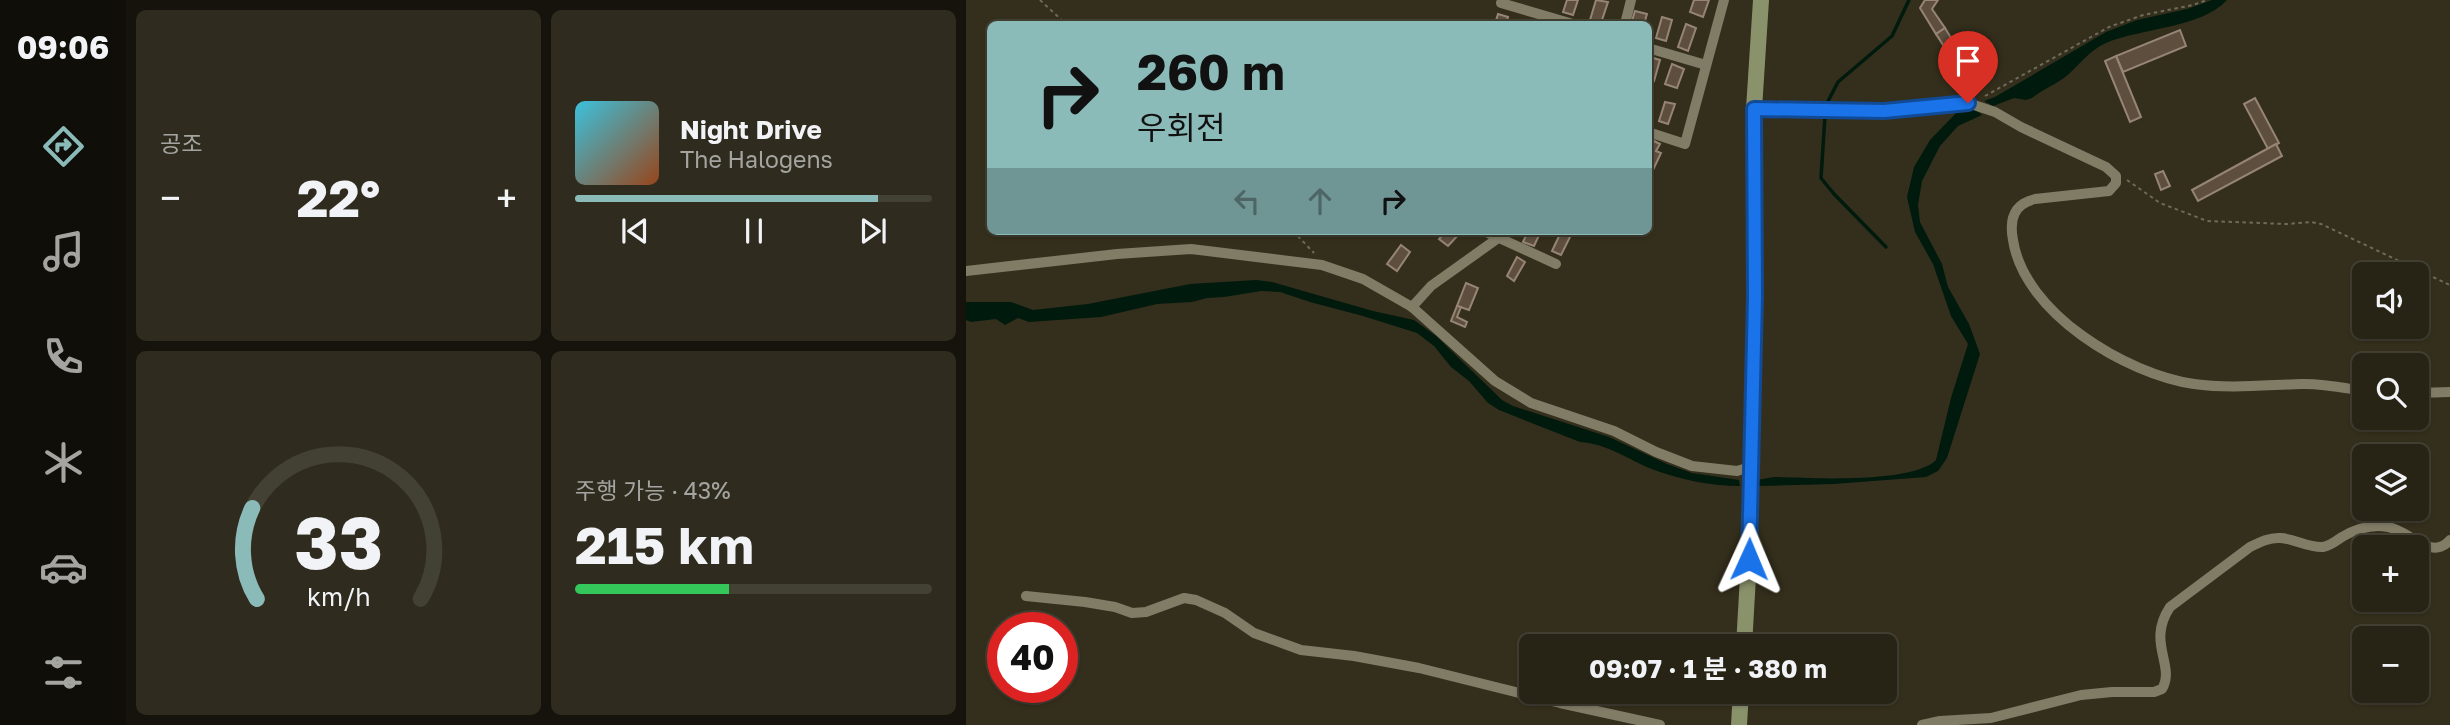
<!DOCTYPE html>
<html lang="ko">
<meta charset="utf-8">
<style>
:root{--surface:#272315;--page:#2f2b1e;--text:#f1f3f6;--muted:#a4a4a0;--line:#434034;--accent:#8bbbb9}
body{margin:0;font-family:"Golos Text","Noto Sans KR",sans-serif;background:var(--page);color:var(--text);height:100vh;display:flex;flex-direction:column;font-size:26px;white-space:nowrap}
*{box-sizing:border-box;margin:0}
p{font-size:23px;color:var(--muted)}
.icon{flex:none;width:38px;height:38px;fill:none;stroke:currentColor;stroke-width:2;stroke-linecap:round;stroke-linejoin:round}
.map{position:relative;flex:1;overflow:hidden}
.sheet{display:flex;flex-direction:column;gap:10px;padding:10px;background:#15130c;width:840px}
.sheet>*{flex:none}
.hud{position:absolute;left:21px;top:21px;width:665px;height:214px;border-radius:10px;box-shadow:0 2px 5px #0004,0 0 0 2px var(--line);background:#8bbbb9;color:#111;overflow:hidden}
.tools{position:absolute;left:1386px;top:262px;display:grid;gap:14px}
.tools a{display:grid;place-items:center;width:77px;height:77px;border-radius:10px;background:var(--surface);box-shadow:0 2px 5px #0004,0 0 0 2px var(--line);font-size:35px}
.speed{position:absolute;left:21px;top:612px;display:flex;gap:14px;font-size:35px;font-weight:700;text-align:center}
.speed>*{display:grid;place-content:center;width:91px;height:91px;border-radius:50%;background:var(--surface);box-shadow:0 2px 5px #0004,0 0 0 2px var(--line);line-height:1}
.speed .limit{border:10px solid #d22;background:#fff;color:#111}
.pin{position:absolute;display:grid;place-items:center;width:60px;height:60px;color:#fff;margin:-72px -30px;border-radius:50% 50% 50% 0;rotate:-45deg;box-shadow:0 0 7px #0007}
.pin .icon{rotate:45deg}
.me{position:absolute;width:77px;margin:-38px;rotate:1deg;stroke-linejoin:round;filter:drop-shadow(0 0 5px #0008)}
.turn{display:flex;align-items:center;gap:24px;height:147px;padding:0 35px;font-size:32px}
.turn .icon{width:91px;height:91px;stroke-width:2.5}
.turn b{display:block;font-size:49px;line-height:60px}
.lanes{display:flex;align-items:center;height:66px;padding:0 35px;background:#0003;justify-content:center;gap:35px;direction:ltr}
.lanes .off{opacity:.35}
.big{font-size:52px;font-weight:700;line-height:1.1}
.sheet .widget{flex:1;display:flex;flex-direction:column;justify-content:center;gap:10px;min-width:0;padding:0 24px;border-radius:10px;background:var(--page)}
.sheet .dial{align-items:center;gap:0}
.dial svg{height:182px;overflow:visible;fill:none;stroke:var(--line);stroke-width:7;stroke-linecap:round;text-anchor:middle}
.dial text{fill:var(--text);stroke:none}
.song{display:flex;align-items:center;gap:21px}
.cover{width:84px;height:84px;border-radius:10px;background:linear-gradient(135deg,hsl(190 70% 55%),hsl(20 70% 35%))}
.played{height:7px;border-radius:4px;background:linear-gradient(90deg,var(--accent) 85%,var(--line) 85%)}
.keys{display:flex;justify-content:space-around;direction:ltr}
.heat{display:flex;justify-content:space-between;align-items:center;font-size:38px;direction:ltr}
.charge{height:10px;border-radius:5px;background:linear-gradient(90deg,#34c759 43%,var(--line) 0)}
.sheet .tiles{flex:1;display:grid;gap:10px;grid-template-columns:repeat(2,1fr)}
.trip{position:absolute;left:553px;top:634px;width:378px;height:70px;border-radius:10px;background:var(--surface);box-shadow:0 2px 5px #0004,0 0 0 2px var(--line);font-weight:700;line-height:70px;text-align:center}
main{display:flex;flex:1;min-height:0}
.tab-bar{display:flex;flex-direction:column;width:126px;justify-content:space-around;align-items:center;background:#100e08;color:var(--muted)}
.tab-bar .icon{width:49px;height:49px}
.tab-bar .on{color:var(--accent)}
.tab-bar b{font-size:32px;color:var(--text)}
.map>svg:first-child{display:block}
.water{fill:#001a0d}
.lines{fill:none;stroke-linecap:round;stroke-linejoin:round}
.stream{stroke:#001a0d;stroke-width:3.5}
.building{fill:#5e4e3e;stroke:#968574;stroke-width:2}
.path{stroke:#6f6b5b;stroke-width:2;stroke-dasharray:3.5 3.5;stroke-linecap:butt}
.street{stroke:#807c66;stroke-width:10}
.secondary{stroke:#8a926b;stroke-width:16}
.route-casing{stroke:#114b97;stroke-width:18}
.route{stroke:#1a73e8;stroke-width:12}
</style>
<main>
<nav class="tab-bar">
<b>09:06</b>
<svg class="icon on" aria-label="directions" viewBox="0 0 24 24"><path d="M12 3l9 9-9 9-9-9zM9 14v-3h6M13 9l2 2-2 2"/></svg>
<svg class="icon" aria-label="music" viewBox="0 0 24 24"><path d="M9 18V5l10-2v13"/><circle cx="6" cy="18" r="3"/><circle cx="16" cy="16" r="3"/></svg>
<svg class="icon" aria-label="phone" viewBox="0 0 24 24"><path d="M5 4h4l2 5-3 2q2 4 5 5l2-3 5 2v4C11 20 4 13 5 4z"/></svg>
<svg class="icon" aria-label="climate" viewBox="0 0 24 24"><path d="M12 3v18M4 7l16 10M4 17L20 7"/></svg>
<svg class="icon" aria-label="car" viewBox="0 0 24 24"><path d="M5 17H2v-5l4-1 3-4h7l3 4 3 1v5h-3M9 17h6M6 11h13"/><circle cx="7" cy="17" r="2"/><circle cx="17" cy="17" r="2"/></svg>
<svg class="icon" aria-label="filters" viewBox="0 0 24 24"><path d="M4 7h16M4 17h16"/><circle cx="9" cy="7" r="2"/><circle cx="15" cy="17" r="2"/></svg>
</nav>
<section class="sheet">
<div class="tiles">
<div class="widget"><p>공조</p>
<div class="heat"><a>−</a><b class="big">22°</b><a>+</a></div>
</div>
<div class="widget">
<div class="song"><i class="cover"></i><div><b>Night Drive</b><p>The Halogens</p></div></div>
<div class="played"></div>
<div class="keys"><svg class="icon" aria-label="previous" viewBox="0 0 24 24"><path d="M18 5L8 12l10 7zM5 5v14"/></svg><svg class="icon" aria-label="pause" viewBox="0 0 24 24"><path d="M8 5v14M16 5v14"/></svg><svg class="icon" aria-label="next" viewBox="0 0 24 24"><path d="M6 5l10 7-10 7zM19 5v14"/></svg></div>
</div>
<div class="widget dial"><svg viewBox="0 0 100 80">
<path d="M14 69A42 42 0 1 1 86 69"/>
<path d="M14 69A42 42 0 0 1 12 29" stroke="#8bbbb9"/>
<text x="50" y="56" font-size="32" font-weight="700">33</text>
<text x="50" y="72" font-size="11">km/h</text>
</svg></div>
<div class="widget"><p>주행 가능 · 43%</p><b class="big">215 km</b><div class="charge"></div></div>
</div>
</section>
<div class="map">
<svg width="1484" height="725" viewBox="0 0 1484 725">
<rect width="100%" height="100%" fill="#342f1c"/>
<g class="water">
<path d="M 1246,0 L 1261,0 C 1236,28 1175,28 1140,43 C 1123,50 1112,67 1098,78 C 1088,85 1076,90 1066,98 L 1060,100 L 1048,98 L 1027,106 L 1018,101 L 1029,97 L 1140,32 L 1171,20 L 1221,9 Z"/>
<path d="M 1007,108 L 1016,115 L 992,126 L 974,146 L 956,181 L 952,205 L 954,222 L 976,264 L 982,287 L 1003,324 L 1014,354 L 981,458 L 972,471 L 960,477 L 868,484 L 791,486 L 791,480 L 808,477 C 843,478 946,484 970,460 L 985,398 L 1002,344 L 985,316 L 967,264 L 949,232 L 941,197 L 948,167 L 964,140 L 994,109 Z"/>
<path d="M 290,280 L 306,282 L 407,311 L 448,320 L 470,336 L 536,400 L 547,406 L 643,437 L 701,464 L 726,473 L 773,480 L 774,486 C 743,486 712,479 683,468 C 658,457 641,444 614,442 L 533,410 L 522,403 L 503,381 L 485,367 L 468,346 L 451,333 L 397,316 L 344,302 L 314,292 L 295,291 L 258,297 L 241,298 L 226,302 L 191,304 L 135,317 L 63,322 L 52,318 L 39,325 L 30,319 L 5,322 L 0,320 L 0,302 L 45,302 L 67,310 L 122,304 L 224,284 Z"/>
</g>
<g class="lines">
<g class="stream">
<polyline points="859,107 872,82 926,36 943,0"/>
<polyline points="859,116 855,178 868,194 920,247"/>
</g>
</g>
<g class="building">
<polygon points="601,0 612,0 607,15 597,12"/>
<polygon points="630,0 642,2 635,23 624,20"/>
<polygon points="728,0 743,0 737,17 724,12"/>
<polygon points="959,0 972,0 966,9 979,28 970,34 954,8"/>
<polygon points="669,11 681,14 678,24 665,24"/>
<polygon points="532,14 542,17 540,24 529,24"/>
<polygon points="696,17 706,20 700,41 690,38"/>
<polygon points="720,24 730,28 722,51 712,47"/>
<polygon points="979,28 996,56 988,62 970,34"/>
<polygon points="1214,30 1220,46 1157,72 1150,56"/>
<polygon points="1150,56 1175,117 1164,122 1139,61"/>
<polygon points="684,57 694,60 688,81 682,80"/>
<polygon points="706,64 718,69 711,88 699,84"/>
<polygon points="1289,98 1313,143 1302,149 1278,104"/>
<polygon points="699,102 709,104 702,124 693,121"/>
<polygon points="688,141 694,144 690,151 695,153 686,172 682,171 682,153"/>
<polygon points="1310,144 1316,156 1232,201 1226,190"/>
<polygon points="1197,171 1204,186 1195,190 1189,174"/>
<polygon points="480,231 496,231 482,246 473,239"/>
<polygon points="562,231 575,231 568,246 557,242"/>
<polygon points="595,232 604,237 595,255 586,251"/>
<polygon points="435,245 444,252 431,271 421,264"/>
<polygon points="551,257 559,262 548,281 541,276"/>
<polygon points="500,283 512,288 503,310 491,306"/>
<polygon points="491,306 495,307 491,317 501,322 499,327 485,321"/>
</g>
<g class="lines">
<g class="path">
<polyline points="74,0 100,24"/>
<polyline points="1019,96 1143,27 1177,15 1227,5 1241,0"/>
<polyline points="1161,180 1194,203 1241,221 1321,224 1345,222 1355,224 1484,285"/>
<polyline points="327,231 348,253"/>
</g>
<g class="street">
<polyline points="535,3 607,24"/>
<polyline points="659,24 665,0"/>
<polyline points="682,48 740,65"/>
<path d="M 788,109 L 918,111 L 1002,103 L 1029,112 L 1055,127 L 1140,167 L 1150,176 L 1150,183 L 1143,191 L 1069,199 C 1048,204 1043,219 1047,240 C 1058,313 1160,374 1228,384 C 1263,389 1300,385 1335,384 C 1355,383 1378,388 1398,391"/>
<polyline points="682,132 719,144 758,0"/>
<polyline points="518,231 590,264"/>
<polyline points="0,271 151,254 225,249 356,265 397,279 446,307 529,381 565,403 648,431 690,452 726,466 771,471 784,467"/>
<polyline points="446,307 465,286 542,231"/>
<polyline points="1451,393 1484,392"/>
<polyline points="60,596 119,602 149,607 166,613 180,612 218,598 230,600 259,613 288,633 335,650 388,656 453,668 594,703 694,725"/>
<path d="M 956,725 L 974,721 L 1025,718 L 1115,695 L 1146,692 L 1188,692 L 1196,689 C 1210,665 1180,643 1204,607 L 1284,547 C 1294,542 1304,537 1315,538 C 1329,539 1343,548 1357,547 C 1364,546 1370,541 1376,537 C 1390,529 1406,524 1422,527 C 1443,530 1465,562 1484,540"/>
</g>
<g class="secondary">
<polyline points="778,646 783,559 789,297 788,109 795,0"/>
<polyline points="773,725 775,691"/>
</g>
</g>
<g class="lines">
<defs>
<polyline id="route" points="783,559 789,297 788,109 918,111 1002,103"/>
</defs>
<use href="#route" class="route-casing"/>
<use href="#route" class="route"/>
</g>
</svg>
<div class="tools">
<a><svg class="icon" aria-label="sound" viewBox="0 0 24 24"><path d="M4 9h4l5-4v14l-5-4H4zM17 9q2 3 0 6"/></svg></a>
<a><svg class="icon" aria-label="search" viewBox="0 0 24 24"><circle cx="10" cy="10" r="6"/><path d="M15 15l6 6"/></svg></a>
<a><svg class="icon" aria-label="layers" viewBox="0 0 24 24"><path d="M12 4l9 5-9 5-9-5zM3 14l9 5 9-5"/></svg></a>
<a>+</a>
<a>−</a>
</div>
<div class="speed"><div class="limit">40</div></div>
<div class="pin" style="left:1002px;top:103px;background:#d93025"><svg class="icon" aria-label="arrive" viewBox="0 0 24 24"><path d="M6 21V4h12l-3 4 3 4H6"/></svg></div>
<svg class="me" style="left:783px;top:559px" viewBox="-20 -20 40 40"><path d="M0-17L14 15 0 8-14 15z" fill="#1a73e8" stroke="#fff" stroke-width="4"/></svg>
<div class="trip">09:07 · 1 분 · 380 m</div>
<div class="hud">
<div class="turn"><svg class="icon" aria-label="right" viewBox="0 0 24 24"><path d="M7 20v-9h11M14 6l5 5-5 5"/></svg><div><b>260 m</b>우회전</div></div>
<div class="lanes"><svg class="icon off" aria-label="left" viewBox="0 0 24 24"><path d="M17 20v-9H6M10 6l-5 5 5 5"/></svg><svg class="icon off" aria-label="ahead" viewBox="0 0 24 24"><path d="M12 20V5M6 11l6-6 6 6"/></svg><svg class="icon" aria-label="right" viewBox="0 0 24 24"><path d="M7 20v-9h11M14 6l5 5-5 5"/></svg></div>
</div>
</div>
</main>
